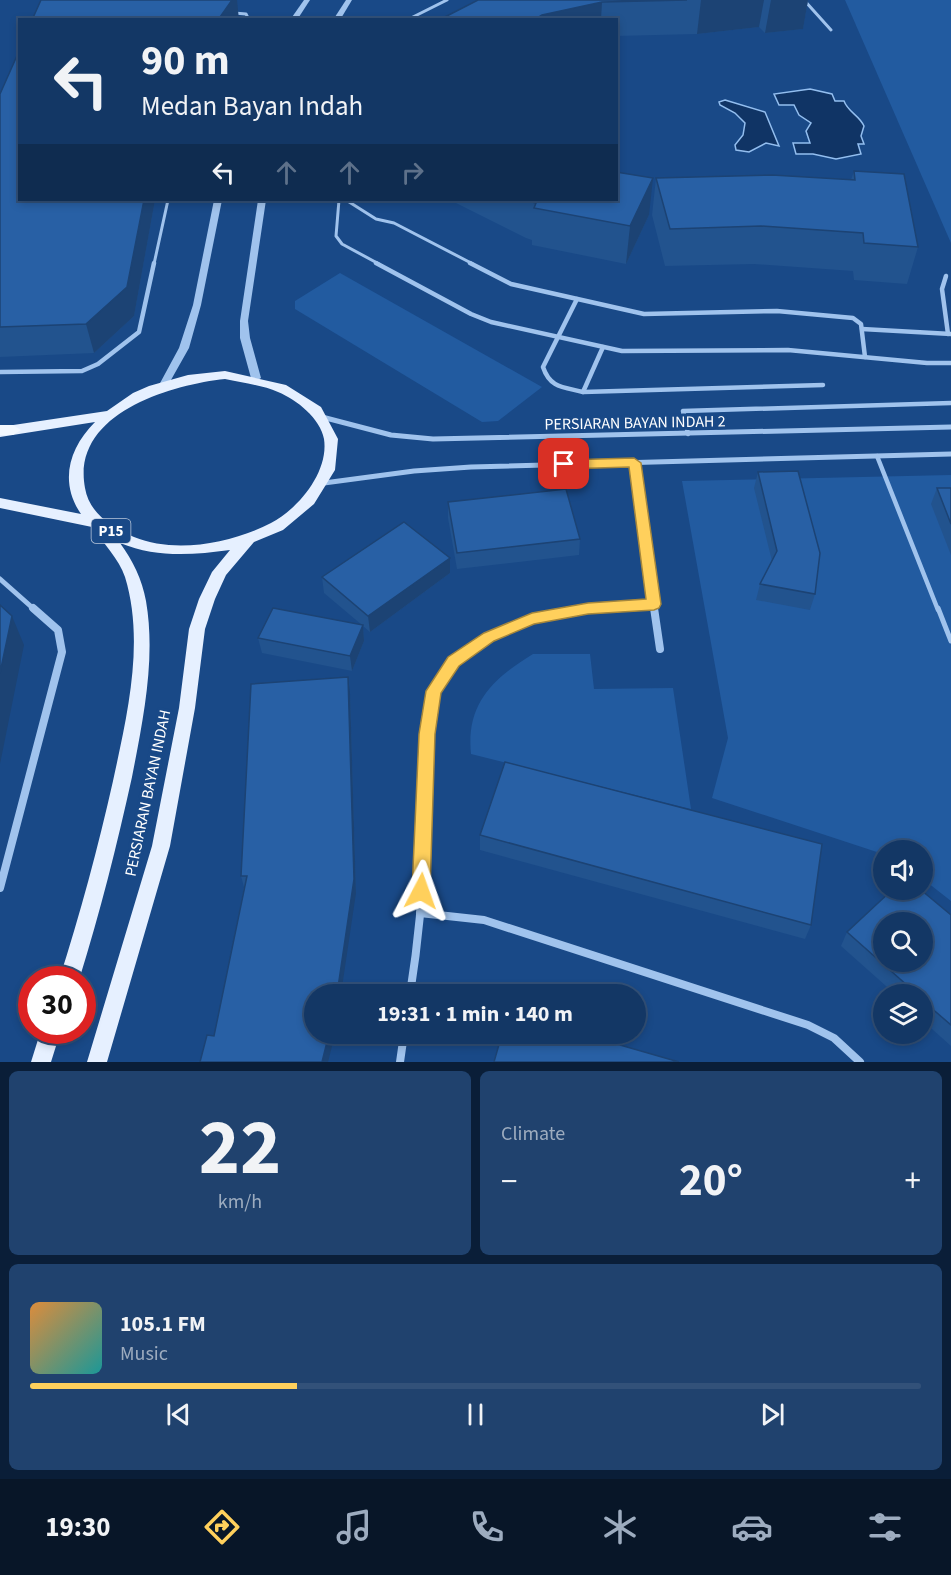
<!DOCTYPE html>
<meta charset="utf-8">
<style>
:root{--surface:#133765;--page:#20426e;--text:#f1f3f6;--muted:#9dacbf;--line:#325179;--accent:#ffd05c}
body{margin:0;font-family:"Source Sans 3",sans-serif;background:var(--page);color:var(--text);height:100vh;display:flex;flex-direction:column;font-size:22px;white-space:nowrap}
*{box-sizing:border-box;margin:0}
p{font-size:20px;color:var(--muted)}
.icon{flex:none;width:33px;height:33px;fill:none;stroke:currentColor;stroke-width:2;stroke-linecap:round;stroke-linejoin:round}
.map{position:relative;height:1062px;overflow:hidden}
.side{display:flex;flex-direction:column;gap:9px;padding:9px;background:#0a1e38;flex:1}
.side>*{flex:none}
.hud{position:absolute;left:18px;top:18px;width:600px;height:183px;border-radius:0px;box-shadow:0 3px 9px #0003,0 0 0 2px var(--line);background:#133765;color:var(--text);overflow:hidden}
.controls{position:absolute;left:873px;top:840px;display:grid;gap:12px}
.controls a{display:grid;place-items:center;width:60px;height:60px;border-radius:50%;background:var(--surface);box-shadow:0 3px 9px #0003,0 0 0 2px var(--line);font-size:30px}
.speed{position:absolute;left:18px;top:966px;display:flex;gap:12px;font-size:30px;font-weight:700;text-align:center}
.speed>*{display:grid;place-content:center;width:78px;height:78px;border-radius:50%;background:var(--surface);box-shadow:0 3px 9px #0003,0 0 0 2px var(--line);line-height:1}
.speed .limit{border:9px solid #d22;background:#fff;color:#111}
.pin{position:absolute;display:grid;place-items:center;width:51px;height:51px;color:#fff;margin:-26px;border-radius:12px;box-shadow:0 3px 9px #0006}
.me{position:absolute;width:66px;margin:-33px;rotate:4deg;stroke-linejoin:round;filter:drop-shadow(0 0 4px #0008)}
.turn{display:flex;align-items:center;gap:21px;height:126px;padding:0 24px;font-size:27px}
.turn .icon{width:78px;height:78px;stroke-width:2.5}
.turn b{display:block;font-size:42px;line-height:51px}
.lanes{display:flex;align-items:center;height:57px;padding:0 24px;background:#0003;justify-content:center;gap:30px;direction:ltr}
.lanes .off{opacity:.35}
.big{font-size:45px;font-weight:700;line-height:1.1}
.side .widget{flex:1;display:flex;flex-direction:column;justify-content:center;gap:9px;min-width:0;padding:0 21px;border-radius:9px;background:var(--page)}
.side .dial{align-items:center;gap:0}
.dial b{font-size:78px;line-height:1}
.song{display:flex;align-items:center;gap:18px}
.cover{width:72px;height:72px;border-radius:9px;background:linear-gradient(135deg,hsl(30 70% 55%),hsl(180 70% 35%))}
.played{height:6px;border-radius:3px;background:linear-gradient(90deg,var(--accent) 30%,var(--line) 30%)}
.keys{display:flex;justify-content:space-around;direction:ltr}
.heat{display:flex;justify-content:space-between;align-items:center;font-size:33px;direction:ltr}
.side .tiles{flex:1;display:grid;gap:9px;grid-template-columns:1fr 1fr}
.widget:last-child{grid-column:span 2}
.trip{position:absolute;left:304px;top:984px;width:342px;height:60px;border-radius:30px;background:var(--surface);box-shadow:0 3px 9px #0003,0 0 0 2px var(--line);font-weight:700;line-height:60px;text-align:center}
.tabs{display:flex;height:96px;justify-content:space-around;align-items:center;background:#081628;color:var(--muted)}
.tabs .icon{width:42px;height:42px}
.tabs .active{color:var(--accent)}
.tabs b{font-size:27px;color:var(--text)}
.map>svg:first-child{display:block}
.green{fill:#225ba0}
.water{fill:#103465;stroke:#93beef;stroke-width:1.5}
.lines{fill:none;stroke-linecap:round;stroke-linejoin:round}
.service-far2{stroke:#a0c3ed;stroke-width:3}
.service-far1{stroke:#a0c3ed;stroke-width:4.5}
.service{stroke:#a0c3ed;stroke-width:5}
.minor-far1{stroke:#a0c3ed;stroke-width:5}
.minor{stroke:#a0c3ed;stroke-width:8}
.tertiary{fill:#a0c3ed;fill-rule:evenodd}
.primary{fill:#e6f0ff;fill-rule:evenodd}
.trunk{fill:#f2f8ff;fill-rule:evenodd}
.wall{fill:#22538e}
.shaded-wall{fill:#1c4374}
.building{fill:#2860a5;stroke:#1c4374;stroke-width:1.5;fill-rule:evenodd}
.route{fill:#ffd05c;stroke:#a6873c;stroke-width:1.5}
.labels{text-anchor:middle;stroke-width:6;stroke-linejoin:round;paint-order:stroke}
.shield{fill:#194987;stroke:#bac8db;stroke-width:1.5}
.shield-label{font-size:15px;font-weight:bold;fill:#fff}
.street-label{font-size:16px;fill:#fff;stroke:#194987}
</style>
<div class="map">
<svg width="951" height="1062" viewBox="0 0 951 1062">
<rect width="100%" height="100%" fill="#194987"/>
<g class="green">
<polygon points="845,0 951,0 951,243"/>
<polygon points="340,273 542,387 498,421 482,422 295,309 295,301"/>
<polygon points="951,475 951,901 923,879 922,850 884,850 883,854 712,798 728,738 682,481"/>
<path d="M 533,654 L 590,654 L 594,689 L 673,688 L 691,809 L 471,754 C 466,704 492,679 533,654 Z"/>
</g>
<g class="water">
<path d="M 810,89 L 832,94 L 835,101 L 844,101 C 848,112 859,115 864,126 L 861,136 L 864,144 L 858,144 L 861,154 L 836,159 L 813,154 L 796,154 L 793,143 L 810,143 L 806,131 L 811,123 L 799,115 L 794,105 L 779,105 L 774,94 Z"/>
<polygon points="725,100 765,112 779,146 766,143 749,152 736,150 735,145 743,135 745,123 735,113 720,105 719,102"/>
</g>
<g class="lines">
<g class="service-far2">
<polyline points="804,0 831,30"/>
<polyline points="234,13 246,14 249,20"/>
<polyline points="407,20 447,0"/>
<polyline points="339,200 336,236 342,244 379,264"/>
<polyline points="346,200 376,219 394,223 473,264"/>
<polyline points="154,264 168,200"/>
</g>
<g class="service-far1">
<polyline points="376,263 471,314 491,322 622,351 788,350 927,363 951,363"/>
<polyline points="470,263 511,284 644,314 777,311 853,318 861,324 865,357"/>
<polyline points="946,276 942,289 948,334"/>
<path d="M 577,299 L 543,367 C 550,388 563,387 583,392 L 823,385"/>
<polyline points="862,329 951,334"/>
<polyline points="0,372 82,371 98,364 139,332 154,263"/>
<polyline points="583,392 603,347"/>
<polyline points="688,434 683,411 951,403"/>
<polyline points="877,456 938,610"/>
</g>
<polyline class="service" points="938,608 951,641"/>
<g class="minor-far1">
<polyline points="322,417 391,435 433,439 951,427"/>
<polyline points="634,463 654,610"/>
<polyline points="324,483 414,471 471,467 951,454"/>
<polyline points="0,579 35,610"/>
<polyline points="587,610 654,604"/>
</g>
<g class="minor">
<polyline points="654,608 660,649"/>
<polyline points="0,888 62,652 58,630 33,608"/>
<polyline points="420,913 484,920 808,1025 834,1038 860,1062"/>
<path d="M 410,994 C 418,944 423,894 424,844 C 425,801 424,758 430,716 C 431,707 430,697 435,689 C 469,630 538,614 601,608"/>
<polyline points="400,1062 404,1034"/>
</g>
<g class="tertiary">
<polygon points="304,0 310,0 297,20 290,20"/>
<polygon points="346,0 352,0 340,20 333,20"/>
<polygon points="214,200 222,200 201,305 189,348 167,387 161,387 159,385 179,348 193,305"/>
<polygon points="258,200 266,200 248,321 250,338 261,378 256,381 251,378 240,338 240,321"/>
</g>
<g class="primary">
<path d="M 225,371 L 286,385 L 321,407 L 338,439 L 335,470 L 314,504 L 283,530 L 254,542 L 226,575 L 215,599 L 205,629 L 195,708 L 170,846 L 107,1062 L 87,1062 L 152,846 L 179,708 L 189,629 L 199,599 L 212,572 L 230,550 C 192,555 157,558 120,543 C 133,561 142,579 146,601 C 156,659 143,720 132,777 C 117,845 100,913 79,980 L 59,980 C 80,914 98,848 113,781 C 127,716 145,642 125,577 C 119,559 103,543 92,527 L 0,508 L 0,498 L 81,514 C 59,482 69,448 95,422 L 0,437 L 0,427 L 107,411 L 133,393 L 149,386 L 188,375 ZM 225,379 C 242,383 263,385 278,392 C 297,400 320,418 324,439 C 329,472 298,509 271,523 C 232,543 176,554 134,537 C 112,528 89,513 85,488 C 71,414 169,385 225,379 Z"/>
<polygon points="41,1030 61,1030 51,1062 31,1062"/>
</g>
<polygon class="trunk" points="0,425 13,425 21,430 13,435 0,435"/>
</g>
<g class="wall">
<polygon points="478,0 808,0 803,29 765,33 759,27 697,34 616,36 616,20 439,20"/>
<polygon points="0,94 20,200 155,200 134,316 94,353 0,357"/>
<polygon points="854,171 918,247 907,284 854,280 853,271 754,264 665,266 652,215 656,178 851,180"/>
<polygon points="450,200 616,200 649,215 626,264 532,245 532,240 526,238"/>
<polygon points="758,472 815,594 810,610 756,600 760,584 772,561 754,488"/>
<polygon points="937,488 951,488 951,555 931,504"/>
<polygon points="448,502 580,539 579,555 457,569 448,518"/>
<polygon points="450,573 370,632 363,626 364,641 352,671 262,653 258,638 362,625 324,593 322,577"/>
<polygon points="350,693 356,893 214,1036 244,887 241,876"/>
<polygon points="480,835 811,925 805,939 480,850"/>
<polygon points="951,915 951,1046 922,1020 922,994 895,994 841,946 847,932"/>
</g>
<g class="shaded-wall">
<polygon points="232,0 237,0 239,20 218,20"/>
<polygon points="701,0 764,0 759,27 697,34"/>
<polygon points="771,0 808,0 803,29 765,33"/>
<polygon points="602,2 601,20 534,20 542,15"/>
<polygon points="653,178 649,215 626,264 630,226"/>
<polygon points="144,200 155,200 134,316 94,353 86,324"/>
<polygon points="450,558 450,573 370,632 368,616"/>
<polygon points="12,616 24,645 0,764 0,673"/>
<polygon points="363,625 364,641 352,671 350,656"/>
<polygon points="348,677 350,693 356,893 341,994 337,994"/>
<polygon points="329,1034 335,1034 328,1062 322,1062"/>
</g>
<g class="building">
<polygon points="41,0 232,0 218,20 32,20"/>
<polygon points="478,0 687,0 602,2 542,15 534,20 439,20"/>
<polygon points="20,49 20,200 144,200 127,287 86,324 0,327 0,94"/>
<polygon points="854,171 904,174 918,247 864,243 863,233 761,226 670,229 656,178 772,175 855,180"/>
<polygon points="616,172 653,178 630,226 534,208 536,203 524,200 616,200"/>
<polygon points="798,471 820,553 815,594 760,584 777,551 758,472"/>
<polygon points="937,488 951,488 951,524"/>
<polygon points="566,489 580,539 457,553 448,502"/>
<polygon points="404,522 450,558 368,616 322,577"/>
<polygon points="0,605 12,616 0,673"/>
<polygon points="273,608 363,625 350,656 258,638"/>
<polygon points="348,677 354,879 337,994 315,994 315,1034 329,1034 322,1062 200,1062 207,1035 214,1036 247,876 241,876 251,684"/>
<polygon points="505,762 822,844 811,925 480,835"/>
<path d="M 892,890 L 921,890 L 951,915 L 951,1025 L 922,1000 L 922,994 L 917,994 L 847,932 ZM 884,922 L 922,922 L 922,962 L 884,962 Z"/>
<polygon points="502,1034 609,1034 615,1035 613,1043 679,1062 494,1062"/>
</g>
<polygon class="route" points="634,458 641,463 661,604 659,608 654,610 588,614 534,624 494,641 459,666 441,693 435,734 430,891 427,896 421,898 415,896 412,891 419,734 426,691 448,657 484,633 532,613 588,603 646,599 629,467 564,469 558,464 564,460"/>
<g class="labels">
<rect class="shield" x="91.5" y="519" width="39" height="24" rx="4.5"/>
<g class="shield-label">
<text x="111" y="536">P15</text>
</g>
<g class="street-label">
<text transform="translate(635 422) rotate(-1)" y="6">PERSIARAN BAYAN INDAH 2</text>
<text transform="translate(147 793) rotate(-78)" y="6">PERSIARAN BAYAN INDAH</text>
</g>
</g>
</svg>
<div class="controls">
<a><svg class="icon" aria-label="sound" viewBox="0 0 24 24"><path d="M4 9h4l5-4v14l-5-4H4zM17 9q2 3 0 6"/></svg></a>
<a><svg class="icon" aria-label="search" viewBox="0 0 24 24"><circle cx="10" cy="10" r="6"/><path d="M15 15l6 6"/></svg></a>
<a><svg class="icon" aria-label="layers" viewBox="0 0 24 24"><path d="M12 4l9 5-9 5-9-5zM3 14l9 5 9-5"/></svg></a>
</div>
<div class="speed"><div class="limit">30</div></div>
<div class="pin" style="left:564px;top:464px;background:#d93025"><svg class="icon" aria-label="arrive" viewBox="0 0 24 24"><path d="M6 21V4h12l-3 4 3 4H6"/></svg></div>
<svg class="me" style="left:421px;top:891px" viewBox="-20 -20 40 40"><path d="M0-17L14 15 0 8-14 15z" fill="#ffd05c" stroke="#fff" stroke-width="4"/></svg>
<div class="trip">19:31 · 1 min · 140 m</div>
<div class="hud">
<div class="turn"><svg class="icon" aria-label="left" viewBox="0 0 24 24"><path d="M17 20v-9H6M10 6l-5 5 5 5"/></svg><div><b>90 m</b>Medan Bayan Indah</div></div>
<div class="lanes"><svg class="icon" aria-label="left" viewBox="0 0 24 24"><path d="M17 20v-9H6M10 6l-5 5 5 5"/></svg><svg class="icon off" aria-label="ahead" viewBox="0 0 24 24"><path d="M12 20V5M6 11l6-6 6 6"/></svg><svg class="icon off" aria-label="ahead" viewBox="0 0 24 24"><path d="M12 20V5M6 11l6-6 6 6"/></svg><svg class="icon off" aria-label="right" viewBox="0 0 24 24"><path d="M7 20v-9h11M14 6l5 5-5 5"/></svg></div>
</div>
</div>
<section class="side">
<div class="tiles">
<div class="widget dial"><b>22</b><p>km/h</p></div>
<div class="widget"><p>Climate</p>
<div class="heat"><a>−</a><b class="big">20°</b><a>+</a></div>
</div>
<div class="widget">
<div class="song"><i class="cover"></i><div><b>105.1 FM</b><p>Music</p></div></div>
<div class="played"></div>
<div class="keys"><svg class="icon" aria-label="previous" viewBox="0 0 24 24"><path d="M18 5L8 12l10 7zM5 5v14"/></svg><svg class="icon" aria-label="pause" viewBox="0 0 24 24"><path d="M8 5v14M16 5v14"/></svg><svg class="icon" aria-label="next" viewBox="0 0 24 24"><path d="M6 5l10 7-10 7zM19 5v14"/></svg></div>
</div>
</div>
</section>
<nav class="tabs">
<b>19:30</b>
<svg class="icon active" aria-label="directions" viewBox="0 0 24 24"><path d="M12 3l9 9-9 9-9-9zM9 14v-3h6M13 9l2 2-2 2"/></svg>
<svg class="icon" aria-label="music" viewBox="0 0 24 24"><path d="M9 18V5l10-2v13"/><circle cx="6" cy="18" r="3"/><circle cx="16" cy="16" r="3"/></svg>
<svg class="icon" aria-label="phone" viewBox="0 0 24 24"><path d="M5 4h4l2 5-3 2q2 4 5 5l2-3 5 2v4C11 20 4 13 5 4z"/></svg>
<svg class="icon" aria-label="climate" viewBox="0 0 24 24"><path d="M12 3v18M4 7l16 10M4 17L20 7"/></svg>
<svg class="icon" aria-label="car" viewBox="0 0 24 24"><path d="M5 17H2v-5l4-1 3-4h7l3 4 3 1v5h-3M9 17h6M6 11h13"/><circle cx="7" cy="17" r="2"/><circle cx="17" cy="17" r="2"/></svg>
<svg class="icon" aria-label="filters" viewBox="0 0 24 24"><path d="M4 7h16M4 17h16"/><circle cx="9" cy="7" r="2"/><circle cx="15" cy="17" r="2"/></svg>
</nav>
